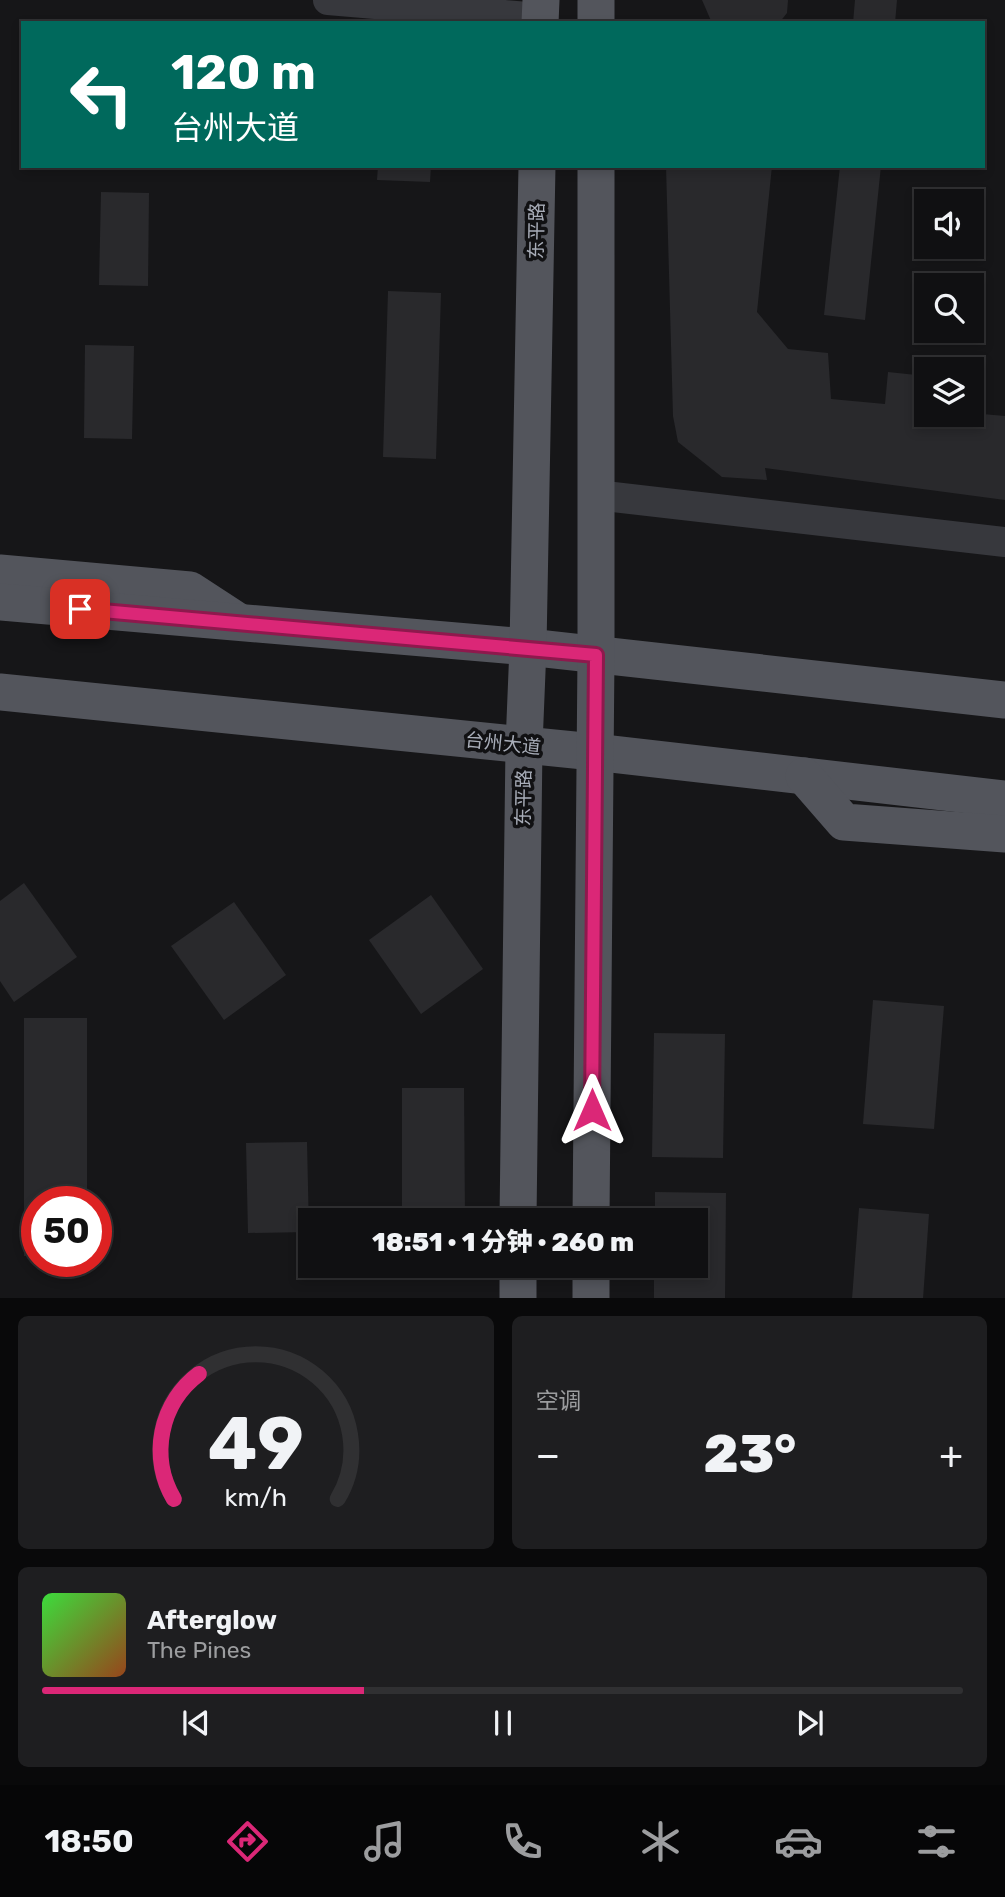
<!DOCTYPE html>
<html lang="zh">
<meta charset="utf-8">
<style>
:root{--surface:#101012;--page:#1e1e20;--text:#f1f3f6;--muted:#9c9d9f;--line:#303032;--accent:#db2777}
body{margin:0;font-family:Rubik,"Noto Sans SC",sans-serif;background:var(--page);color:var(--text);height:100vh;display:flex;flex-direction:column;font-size:26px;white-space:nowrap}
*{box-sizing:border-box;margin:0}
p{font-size:23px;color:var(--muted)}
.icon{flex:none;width:38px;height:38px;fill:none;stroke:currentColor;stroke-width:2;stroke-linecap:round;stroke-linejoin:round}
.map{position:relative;height:1298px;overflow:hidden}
.side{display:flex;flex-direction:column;gap:18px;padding:18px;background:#09090a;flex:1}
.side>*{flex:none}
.top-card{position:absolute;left:21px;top:21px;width:964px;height:147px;border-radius:0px;box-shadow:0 4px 10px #0003,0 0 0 2px var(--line);background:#00695c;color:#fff;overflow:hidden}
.tools{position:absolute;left:914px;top:189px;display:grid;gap:14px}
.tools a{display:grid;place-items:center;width:70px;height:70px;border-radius:0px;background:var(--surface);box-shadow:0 4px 10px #0003,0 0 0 2px var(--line);font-size:35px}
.speed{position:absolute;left:21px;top:1186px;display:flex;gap:14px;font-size:35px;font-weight:700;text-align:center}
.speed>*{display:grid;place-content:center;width:91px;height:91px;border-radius:50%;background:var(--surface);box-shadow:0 4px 10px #0003,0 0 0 2px var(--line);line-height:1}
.speed .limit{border:10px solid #d22;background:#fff;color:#111}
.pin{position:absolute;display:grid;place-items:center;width:60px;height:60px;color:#fff;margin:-30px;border-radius:14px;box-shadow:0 4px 10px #0006}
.me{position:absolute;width:77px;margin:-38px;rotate:0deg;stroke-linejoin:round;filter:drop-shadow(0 0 5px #0008)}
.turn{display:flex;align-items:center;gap:24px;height:147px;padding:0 35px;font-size:32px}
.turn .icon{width:91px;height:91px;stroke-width:2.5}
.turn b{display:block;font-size:49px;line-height:60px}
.big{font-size:52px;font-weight:800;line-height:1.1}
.side .card{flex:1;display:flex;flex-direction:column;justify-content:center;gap:10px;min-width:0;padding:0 24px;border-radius:10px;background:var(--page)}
.side .dial{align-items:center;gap:0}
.dial svg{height:182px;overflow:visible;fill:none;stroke:var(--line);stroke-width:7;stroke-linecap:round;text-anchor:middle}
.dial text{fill:var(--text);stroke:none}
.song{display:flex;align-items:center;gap:21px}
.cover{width:84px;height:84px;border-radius:10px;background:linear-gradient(135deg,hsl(120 70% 55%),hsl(20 70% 35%))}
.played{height:7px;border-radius:4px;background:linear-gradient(90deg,var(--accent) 35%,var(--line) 35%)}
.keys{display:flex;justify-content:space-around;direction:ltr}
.heat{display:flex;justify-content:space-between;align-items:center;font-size:38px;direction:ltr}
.side .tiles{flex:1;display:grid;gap:18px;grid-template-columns:1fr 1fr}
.card:last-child{grid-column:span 2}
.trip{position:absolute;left:298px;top:1208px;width:410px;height:70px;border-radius:0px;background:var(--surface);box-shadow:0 4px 10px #0003,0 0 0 2px var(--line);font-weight:800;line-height:70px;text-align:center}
.tabs{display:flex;height:112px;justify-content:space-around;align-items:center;background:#060607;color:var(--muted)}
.tabs .icon{width:49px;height:49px}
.tabs .current{color:var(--accent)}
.tabs b{font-size:32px;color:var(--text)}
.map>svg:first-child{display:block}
.building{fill:#29292c}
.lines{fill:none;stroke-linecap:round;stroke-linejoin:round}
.minor{stroke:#37383d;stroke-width:30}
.major{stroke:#53555c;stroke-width:37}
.route-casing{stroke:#8e194d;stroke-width:18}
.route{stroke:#db2777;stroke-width:12}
.labels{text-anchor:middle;stroke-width:7;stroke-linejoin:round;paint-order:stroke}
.street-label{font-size:19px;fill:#a8adb8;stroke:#111113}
</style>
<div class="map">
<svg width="1005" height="1299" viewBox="0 0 1005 1299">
<rect width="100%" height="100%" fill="#161618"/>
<g class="building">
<polygon points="702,0 788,0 787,13 779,23 712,23"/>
<polygon points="855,0 897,0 895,23 853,23"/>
<polygon points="378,166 431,166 430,182 377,180"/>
<polygon points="666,166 772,166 757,312 788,349 828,353 831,399 885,404 888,372 926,376 926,415 971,415 971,413 1005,416 1005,500 765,468 767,480 722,477 678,442 673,416"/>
<polygon points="840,166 881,166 865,320 824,315"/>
<polygon points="101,192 149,193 148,286 99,285"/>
<polygon points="388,291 441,293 436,459 383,457"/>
<polygon points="85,345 134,346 132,439 84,438"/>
<polygon points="24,883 77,957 14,1002 0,981 0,901"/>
<polygon points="431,895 483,969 421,1014 369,940"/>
<polygon points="234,902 286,975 224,1020 171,946"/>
<polygon points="873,1000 944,1006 934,1129 863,1124"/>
<polygon points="24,1018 87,1018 87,1202 37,1202 37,1256 24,1256"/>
<polygon points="654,1033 725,1034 723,1158 652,1157"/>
<polygon points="402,1088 464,1088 465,1220 402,1220"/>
<polygon points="307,1142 309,1232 248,1233 246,1143"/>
<polygon points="655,1192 726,1193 725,1299 654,1299 654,1265 695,1265 695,1220 655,1220"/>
<polygon points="859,1208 929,1214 923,1299 852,1299"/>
</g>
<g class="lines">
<g class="minor">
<polyline points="328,0 540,18"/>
<polyline points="596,495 1005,542"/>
</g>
<g class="major">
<polyline points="540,23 541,0"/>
<polyline points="596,23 596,0"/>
<polyline points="0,573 190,590 236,620"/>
<polyline points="0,602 528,647 1005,700"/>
<polyline points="0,692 594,752 1005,799"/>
<polyline points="804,776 844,822 1005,834"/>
<polyline points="518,1220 524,745 528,647 537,166"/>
<polyline points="591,1220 596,655 596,166"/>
<polyline points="518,1299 518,1265"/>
<polyline points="591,1299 591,1265"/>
</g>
</g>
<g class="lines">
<defs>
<polyline id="route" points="80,609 596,655 592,1110"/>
</defs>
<use href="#route" class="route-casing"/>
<use href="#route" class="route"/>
</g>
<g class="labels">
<g class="street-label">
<text transform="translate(536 231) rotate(-89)" y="7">东平路</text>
<text transform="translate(503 743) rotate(6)" y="7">台州大道</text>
<text transform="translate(523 798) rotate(-89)" y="7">东平路</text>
</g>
</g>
</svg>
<div class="tools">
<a><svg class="icon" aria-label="sound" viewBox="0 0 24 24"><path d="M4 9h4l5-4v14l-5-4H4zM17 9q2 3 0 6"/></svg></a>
<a><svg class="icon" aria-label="search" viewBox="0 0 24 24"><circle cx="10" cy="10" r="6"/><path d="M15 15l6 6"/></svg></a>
<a><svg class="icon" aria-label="layers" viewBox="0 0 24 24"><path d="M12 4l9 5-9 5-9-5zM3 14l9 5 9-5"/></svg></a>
</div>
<div class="speed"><div class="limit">50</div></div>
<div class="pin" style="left:80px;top:609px;background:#d93025"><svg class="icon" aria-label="arrive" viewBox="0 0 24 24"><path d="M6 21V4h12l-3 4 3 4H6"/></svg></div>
<svg class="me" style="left:592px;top:1110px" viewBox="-20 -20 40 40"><path d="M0-17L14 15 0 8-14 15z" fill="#db2777" stroke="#fff" stroke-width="4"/></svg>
<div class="trip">18:51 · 1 分钟 · 260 m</div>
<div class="top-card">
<div class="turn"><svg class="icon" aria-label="left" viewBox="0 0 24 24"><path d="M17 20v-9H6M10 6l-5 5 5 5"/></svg><div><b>120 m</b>台州大道</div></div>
</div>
</div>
<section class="side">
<div class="tiles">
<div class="card dial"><svg viewBox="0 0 100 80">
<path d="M14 69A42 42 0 1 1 86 69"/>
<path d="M14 69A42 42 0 0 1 25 14" stroke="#db2777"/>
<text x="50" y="56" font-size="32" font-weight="700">49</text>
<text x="50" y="72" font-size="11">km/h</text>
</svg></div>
<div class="card"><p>空调</p>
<div class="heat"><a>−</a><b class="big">23°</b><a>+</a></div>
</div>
<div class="card">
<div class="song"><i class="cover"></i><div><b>Afterglow</b><p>The Pines</p></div></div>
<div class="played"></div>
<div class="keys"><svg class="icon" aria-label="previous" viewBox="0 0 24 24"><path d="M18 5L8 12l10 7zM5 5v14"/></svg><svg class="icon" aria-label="pause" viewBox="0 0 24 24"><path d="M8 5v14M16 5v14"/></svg><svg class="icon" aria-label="next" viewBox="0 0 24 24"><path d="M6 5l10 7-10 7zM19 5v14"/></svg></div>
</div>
</div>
</section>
<nav class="tabs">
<b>18:50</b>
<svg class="icon current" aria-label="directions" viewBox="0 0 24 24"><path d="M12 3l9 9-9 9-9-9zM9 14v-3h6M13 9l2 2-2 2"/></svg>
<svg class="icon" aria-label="music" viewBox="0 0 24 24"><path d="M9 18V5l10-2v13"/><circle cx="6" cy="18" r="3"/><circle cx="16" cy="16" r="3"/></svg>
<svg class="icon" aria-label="phone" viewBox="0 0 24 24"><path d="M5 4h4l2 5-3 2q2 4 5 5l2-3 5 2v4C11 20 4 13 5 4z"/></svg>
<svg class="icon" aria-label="climate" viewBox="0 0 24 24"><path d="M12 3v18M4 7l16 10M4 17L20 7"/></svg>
<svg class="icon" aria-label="car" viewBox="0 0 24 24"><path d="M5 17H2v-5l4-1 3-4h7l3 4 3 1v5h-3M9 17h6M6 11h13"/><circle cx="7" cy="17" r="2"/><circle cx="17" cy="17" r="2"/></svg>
<svg class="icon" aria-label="filters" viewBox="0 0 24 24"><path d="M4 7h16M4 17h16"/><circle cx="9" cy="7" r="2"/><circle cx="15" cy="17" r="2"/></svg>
</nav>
